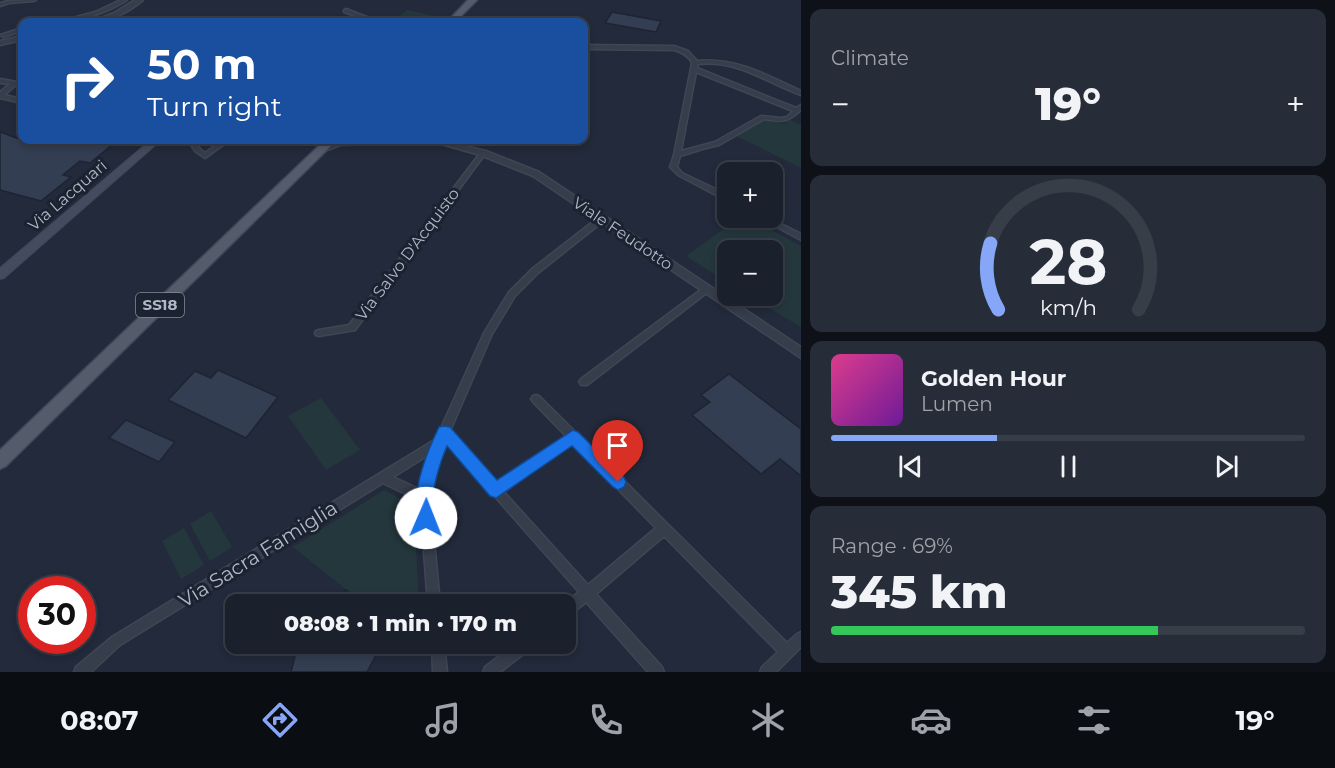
<!DOCTYPE html>
<meta charset="utf-8">
<style>
:root{--surface:#1a202c;--page:#272d38;--text:#f1f3f6;--muted:#9fa3a9;--line:#383e48;--accent:#86a6f7}
body{margin:0;font-family:Montserrat,sans-serif;background:var(--page);color:var(--text);height:100vh;display:flex;flex-direction:column;font-size:22px;white-space:nowrap}
*{box-sizing:border-box;margin:0}
p{font-size:20px;color:var(--muted)}
.icon{flex:none;width:33px;height:33px;fill:none;stroke:currentColor;stroke-width:2;stroke-linecap:round;stroke-linejoin:round}
.map{position:relative;flex:1;overflow:hidden}
.panel{display:flex;flex-direction:column;gap:9px;padding:9px;background:#0e1218;width:534px}
.panel>*{flex:none}
.hud{position:absolute;left:18px;top:18px;width:570px;height:126px;border-radius:12px;box-shadow:0 3px 9px #0003,0 0 0 2px var(--line);background:#1a4fa0;color:#fff;overflow:hidden}
.tools{position:absolute;left:717px;top:162px;display:grid;gap:12px}
.tools a{display:grid;place-items:center;width:66px;height:66px;border-radius:12px;background:var(--surface);box-shadow:0 3px 9px #0003,0 0 0 2px var(--line);font-size:30px}
.speed{position:absolute;left:18px;top:576px;display:flex;gap:12px;font-size:30px;font-weight:700;text-align:center}
.speed>*{display:grid;place-content:center;width:78px;height:78px;border-radius:50%;background:var(--surface);box-shadow:0 3px 9px #0003,0 0 0 2px var(--line);line-height:1}
.speed .limit{border:9px solid #d22;background:#fff;color:#111}
.pin{position:absolute;display:grid;place-items:center;width:51px;height:51px;color:#fff;margin:-62px -26px;border-radius:50% 50% 50% 0;rotate:-45deg;box-shadow:0 0 6px #0007}
.pin .icon{rotate:45deg}
.me{position:absolute;width:66px;margin:-33px;rotate:1deg;stroke-linejoin:round;filter:drop-shadow(0 0 4px #0008)}
.turn{display:flex;align-items:center;gap:21px;height:126px;padding:0 30px;font-size:27px}
.turn .icon{width:78px;height:78px;stroke-width:2.5}
.turn b{display:block;font-size:42px;line-height:51px}
.big{font-size:45px;font-weight:800;line-height:1.1}
.panel .widget{flex:1;display:flex;flex-direction:column;justify-content:center;gap:9px;min-width:0;padding:0 21px;border-radius:12px;background:var(--page)}
.panel .dial{align-items:center;gap:0}
.dial svg{height:156px;overflow:visible;fill:none;stroke:var(--line);stroke-width:7;stroke-linecap:round;text-anchor:middle}
.dial text{fill:var(--text);stroke:none}
.song{display:flex;align-items:center;gap:18px}
.cover{width:72px;height:72px;border-radius:9px;background:linear-gradient(135deg,hsl(330 70% 55%),hsl(280 70% 35%))}
.played{height:6px;border-radius:3px;background:linear-gradient(90deg,var(--accent) 35%,var(--line) 35%)}
.keys{display:flex;justify-content:space-around;direction:ltr}
.heat{display:flex;justify-content:space-between;align-items:center;font-size:33px;direction:ltr}
.charge{height:9px;border-radius:4px;background:linear-gradient(90deg,#34c759 69%,var(--line) 0)}
.trip{position:absolute;left:225px;top:594px;width:351px;height:60px;border-radius:12px;background:var(--surface);box-shadow:0 3px 9px #0003,0 0 0 2px var(--line);font-weight:800;line-height:60px;text-align:center}
.tab-bar{display:flex;height:96px;justify-content:space-around;align-items:center;background:#0a0d12;color:var(--muted)}
.tab-bar .icon{width:42px;height:42px}
.tab-bar .on{color:var(--accent)}
.tab-bar b{font-size:27px;color:var(--text)}
main{display:flex;flex:1;min-height:0}
.map>svg:first-child{display:block}
.green{fill:#24373c}
.building{fill:#343e52;stroke:#1d2432;stroke-width:1.5}
.lines{fill:none;stroke-linecap:round;stroke-linejoin:round}
.minor-casing{stroke:#3f4654;stroke-width:3}
.tertiary-casing{stroke:#3f4654;stroke-width:3}
.secondary-casing{stroke:#3f4654;stroke-width:2}
.primary-casing{stroke:#3f4654;stroke-width:3}
.minor{fill:#363d4b;fill-rule:evenodd}
.tertiary{fill:#363d4b;fill-rule:evenodd}
.secondary{fill:#444b5e;fill-rule:evenodd}
.primary{fill:#545b6b;fill-rule:evenodd}
.route{fill:#1a73e8;stroke:#114b97;stroke-width:1.5}
.labels{text-anchor:middle;stroke-width:6;stroke-linejoin:round;paint-order:stroke}
.shield{fill:#1b2230;stroke:#848a9a;stroke-width:1.5}
.shield-label{font-size:15px;font-weight:bold;fill:#b1b7c7}
.street-label{font-size:16px;fill:#b1b7c7;stroke:#1b2230}
.near-street-label{font-size:20px;fill:#b1b7c7;stroke:#1b2230}
</style>
<main>
<div class="map">
<svg width="801" height="672" viewBox="0 0 801 672">
<rect width="100%" height="100%" fill="#222a3b"/>
<g class="green">
<polygon points="407,10 443,18 438,22 392,22"/>
<polygon points="766,119 784,124 790,120 801,125 801,168 736,136"/>
<polygon points="739,218 749,218 801,246 801,327 749,296 772,296 772,250 728,250 727,282 686,256"/>
<polygon points="321,398 360,450 326,470 288,416"/>
<polygon points="384,490 414,506 419,604 364,604 293,547"/>
<polygon points="211,511 232,547 210,561 190,524"/>
<polygon points="184,528 204,565 181,579 162,541"/>
</g>
<g class="building">
<polygon points="612,12 661,21 656,32 605,23"/>
<polygon points="0,132 22,140 118,140 90,163 80,161 63,175 71,177 41,201 0,190"/>
<polygon points="218,370 278,397 246,438 168,400 195,371 211,378"/>
<polygon points="729,374 801,429 801,476 780,459 761,474 692,415 710,402 701,395"/>
<polygon points="126,420 175,442 159,462 109,438"/>
<polygon points="346,590 364,604 335,604"/>
<polygon points="298,644 382,644 367,672 291,672"/>
</g>
<g class="lines">
<defs>
<g id="minor">
<polygon points="36,0 34,1 9,3 0,6 0,3 8,1"/>
<path d="M 121,0 L 127,0 C 112,10 77,24 58,22 L 95,12 Z"/>
<polygon points="346,9 377,21 378,22 372,22 344,12 344,10"/>
<polygon points="22,28 22,31 3,37 0,35"/>
<path d="M 584,45 L 674,46 L 688,51 L 697,61 C 735,57 767,75 801,91 L 801,95 C 765,82 739,60 698,64 L 697,68 L 796,108 L 801,105 L 801,110 C 787,123 782,122 764,119 L 719,145 L 706,148 L 680,156 L 677,167 L 682,173 L 728,195 L 728,200 L 725,200 L 678,175 L 670,167 L 674,155 L 692,63 C 688,55 682,52 674,50 L 584,49 ZM 696,72 L 793,111 L 787,117 L 780,118 L 761,116 L 715,142 L 681,151 Z"/>
<polygon points="0,79 17,82 17,84 4,95 22,99 22,103 0,98 0,92 10,84 0,83"/>
<polygon points="188,140 194,140 200,149 205,153 223,140 230,140 205,158 195,151"/>
<polygon points="483,151 485,152 485,154 355,330 319,336 316,335 315,333 316,331 319,330 349,325 481,152"/>
<path d="M 599,217 L 605,217 L 606,219 L 538,273 L 515,296 L 492,334 L 450,431 L 497,484 L 566,436 L 533,402 L 531,399 L 533,396 L 536,395 L 539,396 L 787,643 L 797,634 L 801,632 L 801,647 L 776,672 L 760,672 L 762,667 L 778,652 L 664,536 L 596,594 L 662,667 L 664,672 L 648,672 L 586,602 L 570,615 L 566,617 L 566,604 L 564,604 L 579,592 L 446,441 L 434,469 L 430,498 L 440,604 L 428,604 L 420,501 L 383,483 L 120,645 L 91,672 L 74,672 L 76,667 L 112,637 L 436,439 L 484,333 L 509,292 L 532,269 ZM 572,442 L 656,528 L 588,585 L 504,492 ZM 430,454 L 424,469 L 421,490 L 393,477 Z"/>
<polygon points="760,218 769,218 801,234 801,240"/>
<polygon points="706,286 709,287 710,289 709,291 587,385 581,385 579,382 581,379"/>
<polygon points="432,644 444,644 447,672 433,672"/>
<polygon points="515,644 531,644 530,649 500,672 483,672 485,667"/>
</g>
<g id="tertiary">
<path d="M 135,0 L 143,0 C 130,11 107,24 90,22 L 114,13 Z"/>
<polygon points="22,36 22,40 0,45 0,41"/>
<polygon points="337,140 397,140 393,143 340,145 320,153 316,150"/>
<polygon points="427,140 440,140 486,151 539,172 801,347 801,358 533,176 480,155"/>
</g>
<polygon id="secondary" points="151,140 161,140 4,278 0,279 0,268"/>
<g id="primary">
<polygon points="468,0 477,0 455,22 447,22"/>
<polygon points="325,140 337,140 6,466 0,469 0,450"/>
</g>
</defs>
<use href="#minor" class="minor-casing"/>
<use href="#tertiary" class="tertiary-casing"/>
<use href="#secondary" class="secondary-casing"/>
<use href="#primary" class="primary-casing"/>
<use href="#minor" class="minor"/>
<use href="#tertiary" class="tertiary"/>
<use href="#secondary" class="secondary"/>
<use href="#primary" class="primary"/>
</g>
<path class="route" d="M 444,426 L 450,427 L 497,480 L 573,430 L 578,432 L 624,477 L 626,482 L 624,487 L 618,490 L 613,487 L 572,446 L 496,498 L 490,496 L 447,446 C 440,463 434,480 433,499 C 433,508 435,516 432,524 L 426,526 L 420,524 C 408,497 427,452 439,427 Z"/>
<g class="labels">
<rect class="shield" x="136" y="293" width="48" height="24" rx="4.5"/>
<g class="shield-label">
<text x="160" y="310">SS18</text>
</g>
<g class="street-label">
<text transform="translate(67 195) rotate(-41)" y="6">Via Lacquari</text>
<text transform="translate(623 233) rotate(34)" y="6">Viale Feudotto</text>
<text transform="translate(407 254) rotate(-53)" y="6">Via Salvo D'Acquisto</text>
</g>
<g class="near-street-label">
<text transform="translate(258 554) rotate(-32)" y="7">Via Sacra Famiglia</text>
</g>
</g>
</svg>
<div class="tools">
<a>+</a>
<a>−</a>
</div>
<div class="speed"><div class="limit">30</div></div>
<div class="pin" style="left:618px;top:482px;background:#d93025"><svg class="icon" aria-label="arrive" viewBox="0 0 24 24"><path d="M6 21V4h12l-3 4 3 4H6"/></svg></div>
<svg class="me" style="left:426px;top:518px" viewBox="-20 -20 40 40"><circle r="19" fill="#fff"/><path d="M0-13L10 11 0 6-10 11z" fill="#1a73e8"/></svg>
<div class="trip">08:08 · 1 min · 170 m</div>
<div class="hud">
<div class="turn"><svg class="icon" aria-label="right" viewBox="0 0 24 24"><path d="M7 20v-9h11M14 6l5 5-5 5"/></svg><div><b>50 m</b>Turn right</div></div>
</div>
</div>
<section class="panel">
<div class="widget"><p>Climate</p>
<div class="heat"><a>−</a><b class="big">19°</b><a>+</a></div>
</div>
<div class="widget dial"><svg viewBox="0 0 100 80">
<path d="M14 69A42 42 0 1 1 86 69"/>
<path d="M14 69A42 42 0 0 1 10 35" stroke="#86a6f7"/>
<text x="50" y="56" font-size="32" font-weight="700">28</text>
<text x="50" y="72" font-size="11">km/h</text>
</svg></div>
<div class="widget">
<div class="song"><i class="cover"></i><div><b>Golden Hour</b><p>Lumen</p></div></div>
<div class="played"></div>
<div class="keys"><svg class="icon" aria-label="previous" viewBox="0 0 24 24"><path d="M18 5L8 12l10 7zM5 5v14"/></svg><svg class="icon" aria-label="pause" viewBox="0 0 24 24"><path d="M8 5v14M16 5v14"/></svg><svg class="icon" aria-label="next" viewBox="0 0 24 24"><path d="M6 5l10 7-10 7zM19 5v14"/></svg></div>
</div>
<div class="widget"><p>Range · 69%</p><b class="big">345 km</b><div class="charge"></div></div>
</section>
</main>
<nav class="tab-bar">
<b>08:07</b>
<svg class="icon on" aria-label="directions" viewBox="0 0 24 24"><path d="M12 3l9 9-9 9-9-9zM9 14v-3h6M13 9l2 2-2 2"/></svg>
<svg class="icon" aria-label="music" viewBox="0 0 24 24"><path d="M9 18V5l10-2v13"/><circle cx="6" cy="18" r="3"/><circle cx="16" cy="16" r="3"/></svg>
<svg class="icon" aria-label="phone" viewBox="0 0 24 24"><path d="M5 4h4l2 5-3 2q2 4 5 5l2-3 5 2v4C11 20 4 13 5 4z"/></svg>
<svg class="icon" aria-label="climate" viewBox="0 0 24 24"><path d="M12 3v18M4 7l16 10M4 17L20 7"/></svg>
<svg class="icon" aria-label="car" viewBox="0 0 24 24"><path d="M5 17H2v-5l4-1 3-4h7l3 4 3 1v5h-3M9 17h6M6 11h13"/><circle cx="7" cy="17" r="2"/><circle cx="17" cy="17" r="2"/></svg>
<svg class="icon" aria-label="filters" viewBox="0 0 24 24"><path d="M4 7h16M4 17h16"/><circle cx="9" cy="7" r="2"/><circle cx="15" cy="17" r="2"/></svg>
<b>19°</b>
</nav>
